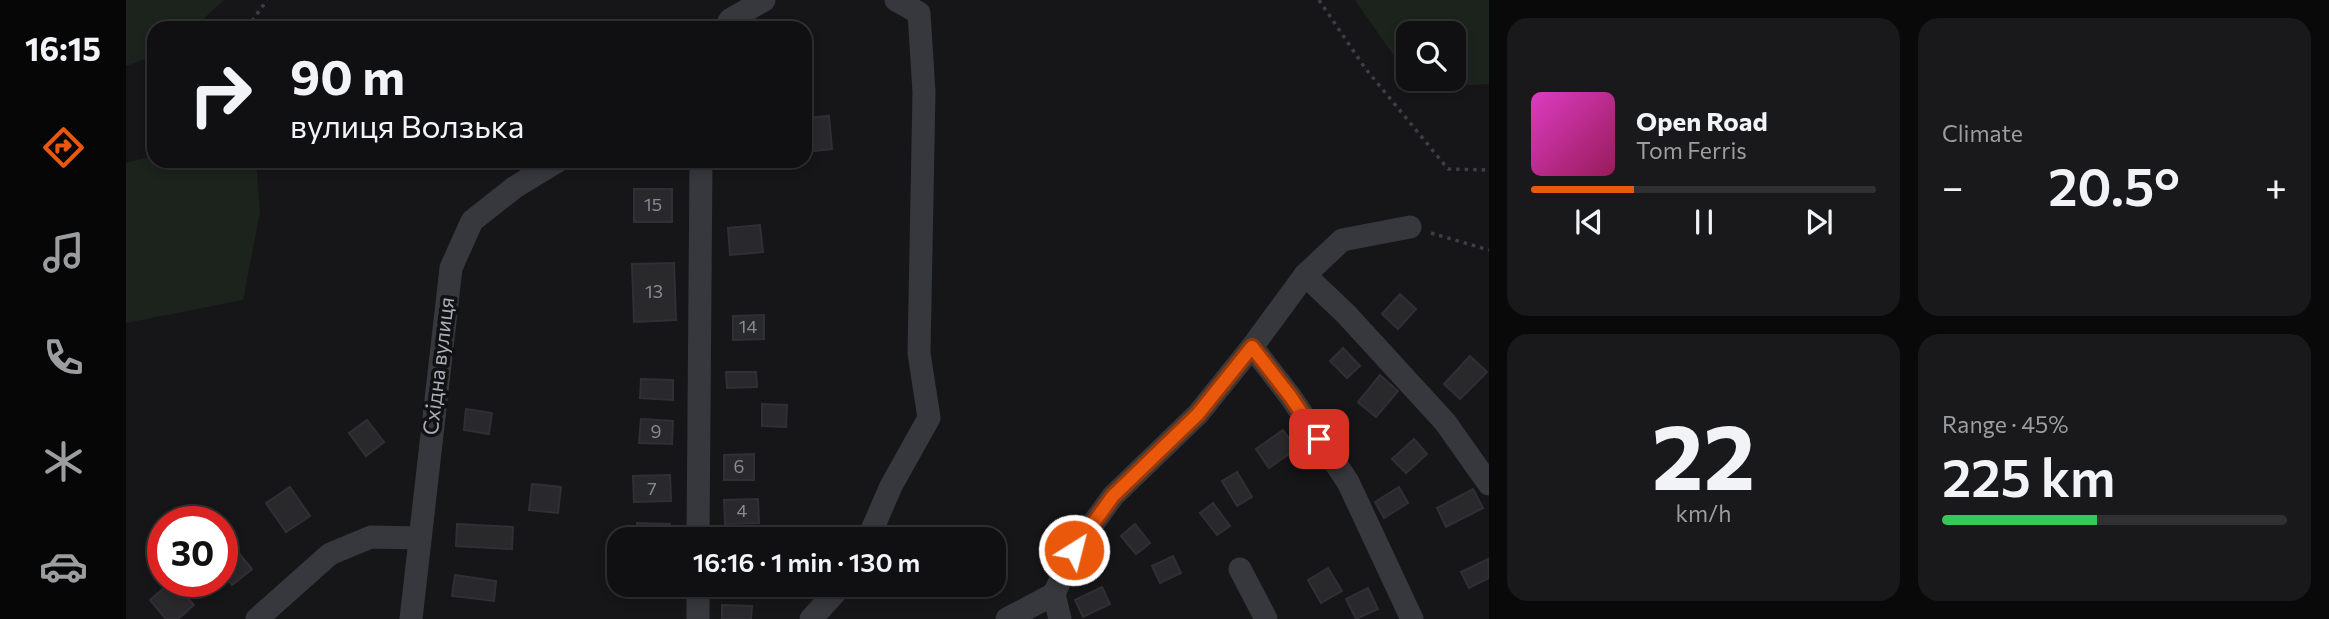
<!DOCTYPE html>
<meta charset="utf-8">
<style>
:root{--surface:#101012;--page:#19191b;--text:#f1f3f6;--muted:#9c9d9f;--line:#303032;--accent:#ea580c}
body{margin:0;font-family:Commissioner,sans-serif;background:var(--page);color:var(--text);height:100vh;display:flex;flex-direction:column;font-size:26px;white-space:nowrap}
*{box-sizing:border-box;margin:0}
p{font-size:23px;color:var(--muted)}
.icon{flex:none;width:38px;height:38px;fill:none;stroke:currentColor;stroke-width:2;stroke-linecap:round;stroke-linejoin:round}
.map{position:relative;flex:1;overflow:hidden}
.panel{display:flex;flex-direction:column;gap:18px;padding:18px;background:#09090a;width:840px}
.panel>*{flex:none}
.hud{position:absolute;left:21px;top:21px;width:665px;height:147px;border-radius:21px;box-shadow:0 4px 10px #0003,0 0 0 2px var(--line);background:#101012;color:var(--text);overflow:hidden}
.controls{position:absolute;left:1270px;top:21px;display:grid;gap:14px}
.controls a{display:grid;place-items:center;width:70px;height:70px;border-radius:14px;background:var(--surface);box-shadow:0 4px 10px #0003,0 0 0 2px var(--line);font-size:35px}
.speed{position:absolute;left:21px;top:506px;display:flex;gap:14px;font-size:35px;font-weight:700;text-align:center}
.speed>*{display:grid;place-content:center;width:91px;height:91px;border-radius:50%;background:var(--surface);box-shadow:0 4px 10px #0003,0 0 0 2px var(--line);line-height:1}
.speed .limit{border:10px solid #d22;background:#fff;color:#111}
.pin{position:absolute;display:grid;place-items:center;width:60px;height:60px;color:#fff;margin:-30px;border-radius:14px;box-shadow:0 4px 10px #0006}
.me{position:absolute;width:77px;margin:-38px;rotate:36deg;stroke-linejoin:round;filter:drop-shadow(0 0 5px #0008)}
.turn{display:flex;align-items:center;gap:24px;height:147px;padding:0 28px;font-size:32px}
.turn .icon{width:91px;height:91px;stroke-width:2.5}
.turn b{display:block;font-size:49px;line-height:60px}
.big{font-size:52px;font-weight:600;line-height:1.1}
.panel .widget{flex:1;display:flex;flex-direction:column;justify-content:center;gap:10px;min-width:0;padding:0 24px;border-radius:21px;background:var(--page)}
.panel .dial{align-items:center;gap:0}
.dial b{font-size:91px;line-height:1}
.song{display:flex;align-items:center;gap:21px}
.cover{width:84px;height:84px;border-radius:10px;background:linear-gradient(135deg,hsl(310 70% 55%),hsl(330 70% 35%))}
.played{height:7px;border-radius:4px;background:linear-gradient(90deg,var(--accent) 30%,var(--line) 30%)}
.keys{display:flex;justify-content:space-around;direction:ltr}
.heat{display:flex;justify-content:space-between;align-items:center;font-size:38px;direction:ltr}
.charge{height:10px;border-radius:5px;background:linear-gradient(90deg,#34c759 45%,var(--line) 0)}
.panel .tiles{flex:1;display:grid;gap:18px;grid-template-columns:repeat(2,1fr)}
.trip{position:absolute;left:481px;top:527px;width:399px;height:70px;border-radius:21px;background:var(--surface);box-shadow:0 4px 10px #0003,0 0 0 2px var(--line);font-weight:600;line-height:70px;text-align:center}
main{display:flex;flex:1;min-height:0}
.tab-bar{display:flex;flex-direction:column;width:126px;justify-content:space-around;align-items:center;background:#060607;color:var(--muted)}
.tab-bar .icon{width:49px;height:49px}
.tab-bar .on{color:var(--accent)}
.tab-bar b{font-size:32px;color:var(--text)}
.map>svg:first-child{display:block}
.green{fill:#1c231d}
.building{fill:#29292c;stroke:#303034;stroke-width:2}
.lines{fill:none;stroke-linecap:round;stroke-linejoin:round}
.path{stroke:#3d3f44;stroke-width:3.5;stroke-dasharray:3.5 5;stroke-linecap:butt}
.minor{stroke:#37383d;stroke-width:23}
.route-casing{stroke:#983908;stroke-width:18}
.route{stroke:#ea580c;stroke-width:12}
.labels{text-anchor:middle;stroke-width:7;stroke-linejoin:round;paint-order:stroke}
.number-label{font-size:18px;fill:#888b94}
.street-label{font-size:21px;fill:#a8adb8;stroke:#111113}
</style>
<main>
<nav class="tab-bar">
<b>16:15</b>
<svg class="icon on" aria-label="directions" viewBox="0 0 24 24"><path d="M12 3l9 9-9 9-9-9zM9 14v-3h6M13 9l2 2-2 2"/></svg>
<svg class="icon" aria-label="music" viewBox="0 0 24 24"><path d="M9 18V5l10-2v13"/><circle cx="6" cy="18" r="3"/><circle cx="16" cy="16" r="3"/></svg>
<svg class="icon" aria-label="phone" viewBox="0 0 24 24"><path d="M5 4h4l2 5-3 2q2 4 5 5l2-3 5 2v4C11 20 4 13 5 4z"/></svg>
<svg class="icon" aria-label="climate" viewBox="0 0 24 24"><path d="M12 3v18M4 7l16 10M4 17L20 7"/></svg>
<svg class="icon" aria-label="car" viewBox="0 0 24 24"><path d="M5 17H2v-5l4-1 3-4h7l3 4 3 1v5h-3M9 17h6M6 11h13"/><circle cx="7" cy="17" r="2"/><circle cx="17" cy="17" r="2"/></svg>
</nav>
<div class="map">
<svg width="1363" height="619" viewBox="0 0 1363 619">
<rect width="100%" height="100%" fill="#161618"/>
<g class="green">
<polygon points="0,0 98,0 67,28 28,28 28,56 0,66"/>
<polygon points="1229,0 1363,0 1363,84 1311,87 1293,79 1328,79 1328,33 1283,33 1283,74 1280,73"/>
<polygon points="28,156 28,161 130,161 134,212 117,300 0,323 0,163"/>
</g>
<g class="building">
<polygon points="703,116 706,149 679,152 679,118"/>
<rect x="508" y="189" width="38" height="33"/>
<polygon points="634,225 637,252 604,255 602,228"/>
<polygon points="548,263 550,320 508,322 506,264"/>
<polygon points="1274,294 1290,309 1272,329 1256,314"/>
<polygon points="638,315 638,339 607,340 607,316"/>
<polygon points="1217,348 1234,366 1221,378 1204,361"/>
<polygon points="1344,356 1361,372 1334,399 1318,384"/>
<polygon points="600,372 630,372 631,387 601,388"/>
<polygon points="1254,375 1272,391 1250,417 1232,402"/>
<polygon points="515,379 547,380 547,400 514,398"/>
<polygon points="636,404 661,405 660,427 636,426"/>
<polygon points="340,409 366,413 363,434 338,430"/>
<polygon points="515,419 547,421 546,444 513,443"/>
<polygon points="241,420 258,442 240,456 223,433"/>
<polygon points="1157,430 1170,449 1143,468 1130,449"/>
<polygon points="1288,439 1301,454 1280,473 1266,459"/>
<polygon points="628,454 628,480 598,480 598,455"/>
<polygon points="1111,472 1126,497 1111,506 1096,481"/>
<polygon points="544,475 545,501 508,502 507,476"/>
<polygon points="406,484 435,487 432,513 403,510"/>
<polygon points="164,487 184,516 160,532 140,503"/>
<polygon points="1273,487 1282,503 1258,518 1249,502"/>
<polygon points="1347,489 1357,508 1320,527 1311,508"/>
<polygon points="632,499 633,523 599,524 598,500"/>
<polygon points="1087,503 1104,526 1091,535 1074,513"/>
<polygon points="511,523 544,524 543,539 511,539"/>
<polygon points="331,524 387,527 386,549 330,546"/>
<polygon points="1009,524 1024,543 1010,554 995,536"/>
<polygon points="107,546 126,569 106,585 96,572 96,555"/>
<polygon points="1047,556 1055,573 1034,583 1026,566"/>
<polygon points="1362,559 1363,578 1343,588 1335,572"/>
<polygon points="1202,568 1216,591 1195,603 1182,580"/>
<polygon points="329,575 370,581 368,601 326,596"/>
<polygon points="46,581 68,605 52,619 40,619 24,600"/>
<polygon points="976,587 984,604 957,617 949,600"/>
<polygon points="1242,588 1252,609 1230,619 1220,599"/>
<polygon points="596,605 626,606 625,619 596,619"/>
</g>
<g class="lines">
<g class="path">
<polyline points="1193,0 1239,68 1322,169 1363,170"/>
<polyline points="121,28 141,0"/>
<polyline points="96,161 97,168"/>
<polyline points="1305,233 1363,250"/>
</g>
<g class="minor">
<polyline points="599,28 604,20 638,0"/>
<polyline points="1179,275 1220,314 1319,422 1363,484"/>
<polyline points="1126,347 1164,396 1222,482 1286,619"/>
<polyline points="572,539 575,161"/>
<polyline points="742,539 765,486 803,418 793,353 798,92 793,13 770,0"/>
<polyline points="1114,569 1140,619"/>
<polyline points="131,619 204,554 245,537 293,538"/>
<polyline points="285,619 325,268 346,221 389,187 432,161"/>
<polyline points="572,619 572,584"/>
<polyline points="685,619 717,584"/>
<polyline points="881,619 928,594"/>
<polyline points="934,619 928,594 948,550 987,496 1072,414 1126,347 1179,275 1216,240 1284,227"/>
</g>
</g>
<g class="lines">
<defs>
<polyline id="route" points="948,550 987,496 1072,414 1126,347 1164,396 1193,439"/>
</defs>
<use href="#route" class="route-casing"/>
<use href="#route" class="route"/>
</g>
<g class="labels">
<g class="number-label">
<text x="527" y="211">15</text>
<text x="528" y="298">13</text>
<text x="622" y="333">14</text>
<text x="530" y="438">9</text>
<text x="613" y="473">6</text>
<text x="526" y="495">7</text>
<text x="616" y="517">4</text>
</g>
<g class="street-label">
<text transform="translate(313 366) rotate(-83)" y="7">Східна вулиця</text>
</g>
</g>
</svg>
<div class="controls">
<a><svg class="icon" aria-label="search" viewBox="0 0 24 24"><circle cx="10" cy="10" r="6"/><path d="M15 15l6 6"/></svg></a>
</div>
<div class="speed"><div class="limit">30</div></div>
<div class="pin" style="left:1193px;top:439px;background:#d93025"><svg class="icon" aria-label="arrive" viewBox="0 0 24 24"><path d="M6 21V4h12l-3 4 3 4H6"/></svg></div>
<svg class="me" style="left:948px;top:550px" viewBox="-20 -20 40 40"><circle r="17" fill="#ea580c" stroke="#fff" stroke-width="3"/><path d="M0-11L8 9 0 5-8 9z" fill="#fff"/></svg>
<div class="trip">16:16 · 1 min · 130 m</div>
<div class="hud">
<div class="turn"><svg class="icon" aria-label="right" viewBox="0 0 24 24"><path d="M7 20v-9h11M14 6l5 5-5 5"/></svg><div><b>90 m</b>вулиця Волзька</div></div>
</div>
</div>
<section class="panel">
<div class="tiles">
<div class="widget">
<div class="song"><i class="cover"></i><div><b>Open Road</b><p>Tom Ferris</p></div></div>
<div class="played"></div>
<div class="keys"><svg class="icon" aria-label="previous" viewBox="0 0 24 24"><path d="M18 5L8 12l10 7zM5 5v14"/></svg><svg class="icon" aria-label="pause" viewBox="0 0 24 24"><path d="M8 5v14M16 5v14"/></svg><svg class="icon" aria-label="next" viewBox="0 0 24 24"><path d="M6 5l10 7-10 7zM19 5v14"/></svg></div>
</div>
<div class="widget"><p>Climate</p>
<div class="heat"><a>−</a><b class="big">20.5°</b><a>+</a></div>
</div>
<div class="widget dial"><b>22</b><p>km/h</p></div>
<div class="widget"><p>Range · 45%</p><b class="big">225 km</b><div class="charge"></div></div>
</div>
</section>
</main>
